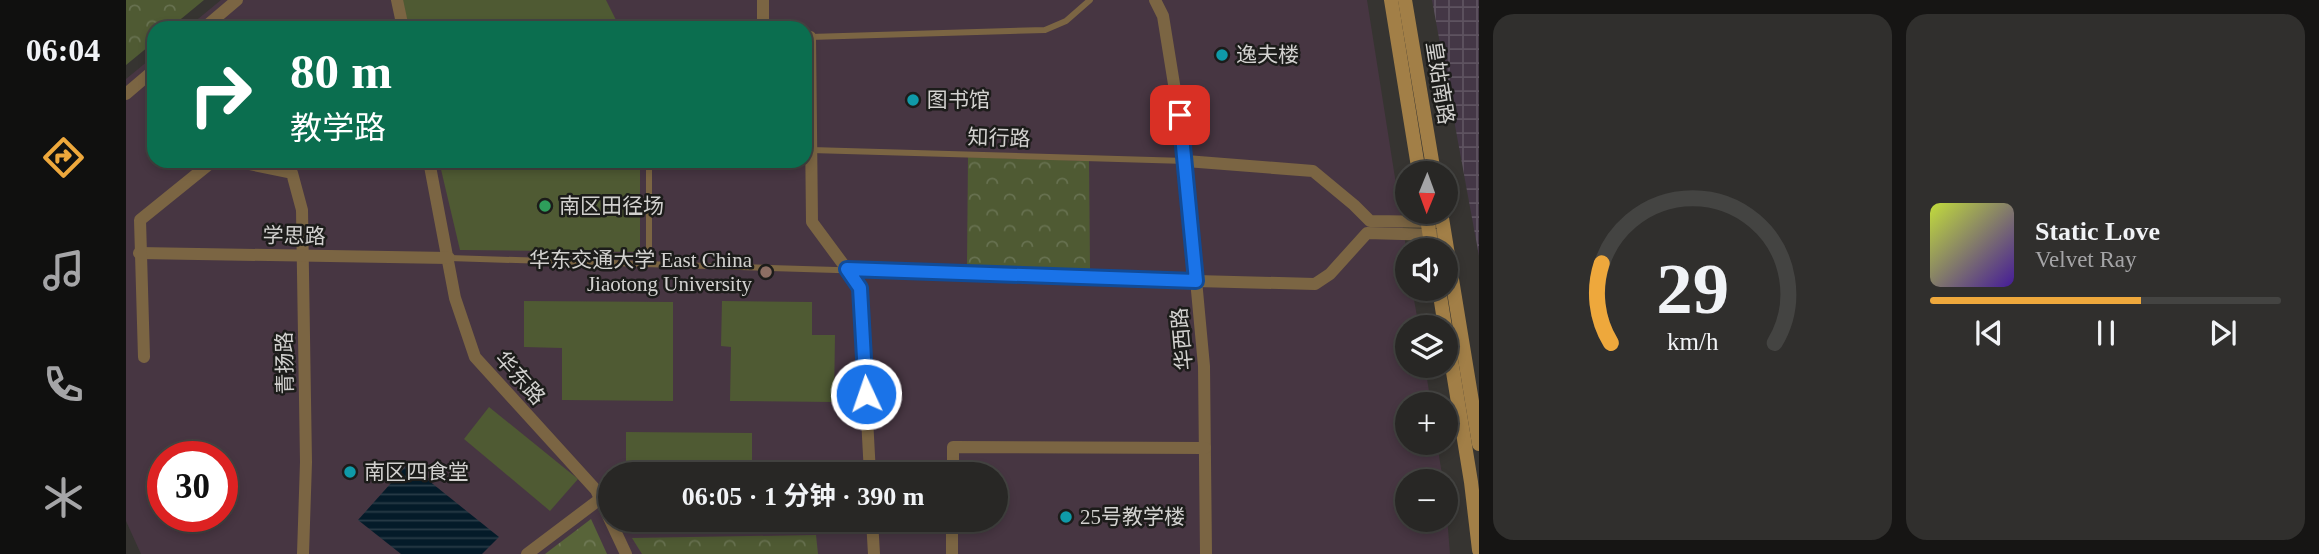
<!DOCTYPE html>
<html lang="zh">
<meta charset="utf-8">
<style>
:root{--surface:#282725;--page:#302f2d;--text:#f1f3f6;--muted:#a5a5a7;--line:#444442;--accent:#eea83c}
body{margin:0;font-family:"Times New Roman","Noto Sans SC",serif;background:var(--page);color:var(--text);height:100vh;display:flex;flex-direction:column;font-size:26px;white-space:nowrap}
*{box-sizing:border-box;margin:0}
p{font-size:23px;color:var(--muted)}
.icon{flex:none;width:38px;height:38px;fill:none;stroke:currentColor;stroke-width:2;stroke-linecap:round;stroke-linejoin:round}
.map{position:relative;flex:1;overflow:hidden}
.side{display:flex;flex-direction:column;gap:14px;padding:14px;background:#161514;width:840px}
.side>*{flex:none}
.guide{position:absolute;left:21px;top:21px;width:665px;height:147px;border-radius:21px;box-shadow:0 4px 10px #0003,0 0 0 2px var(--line);background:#0b6e4f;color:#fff;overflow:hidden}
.needle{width:46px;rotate:181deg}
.fabs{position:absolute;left:1269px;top:161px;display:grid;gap:14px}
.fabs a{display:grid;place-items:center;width:63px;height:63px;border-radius:50%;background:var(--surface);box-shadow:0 4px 10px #0003,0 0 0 2px var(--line);font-size:35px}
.speed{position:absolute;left:21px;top:441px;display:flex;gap:14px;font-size:35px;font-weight:700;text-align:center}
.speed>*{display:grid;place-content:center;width:91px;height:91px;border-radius:50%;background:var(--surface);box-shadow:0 4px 10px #0003,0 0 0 2px var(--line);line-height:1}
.speed .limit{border:10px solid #d22;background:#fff;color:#111}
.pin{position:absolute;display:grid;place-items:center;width:60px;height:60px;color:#fff;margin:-30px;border-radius:14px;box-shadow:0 4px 10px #0006}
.me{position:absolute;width:77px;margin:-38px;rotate:357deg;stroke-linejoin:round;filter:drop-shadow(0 0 5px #0008)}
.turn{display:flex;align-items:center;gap:24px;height:147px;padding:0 28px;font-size:32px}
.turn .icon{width:91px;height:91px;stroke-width:2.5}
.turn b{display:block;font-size:49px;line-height:60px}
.side .card{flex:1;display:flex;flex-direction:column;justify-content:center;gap:10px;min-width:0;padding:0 24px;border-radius:21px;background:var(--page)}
.side .dial{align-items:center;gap:0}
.dial svg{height:182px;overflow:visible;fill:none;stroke:var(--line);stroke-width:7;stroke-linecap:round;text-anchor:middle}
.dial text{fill:var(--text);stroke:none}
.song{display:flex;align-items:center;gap:21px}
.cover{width:84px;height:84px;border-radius:10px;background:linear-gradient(135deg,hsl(70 70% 55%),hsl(260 70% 35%))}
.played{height:7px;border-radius:4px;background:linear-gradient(90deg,var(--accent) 60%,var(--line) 60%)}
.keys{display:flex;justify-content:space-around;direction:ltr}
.side .tiles{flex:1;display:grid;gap:14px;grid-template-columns:repeat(2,1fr)}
.trip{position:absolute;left:472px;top:462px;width:410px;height:70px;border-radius:35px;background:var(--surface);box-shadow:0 4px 10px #0003,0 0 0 2px var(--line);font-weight:700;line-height:70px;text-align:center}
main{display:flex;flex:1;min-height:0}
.menu{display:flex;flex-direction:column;width:126px;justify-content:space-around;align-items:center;background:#10100f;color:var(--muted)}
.menu .icon{width:49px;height:49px}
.menu .selected{color:var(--accent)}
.menu b{font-size:32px;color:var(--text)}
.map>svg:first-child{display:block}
.industrial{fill:url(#industrial-grid)}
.education{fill:#473642;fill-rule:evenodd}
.forest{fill:url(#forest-crowns)}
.park{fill:url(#park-crowns)}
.pitch{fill:#4f5a33}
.water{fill:url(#water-rules)}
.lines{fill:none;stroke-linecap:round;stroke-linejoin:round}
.lane{stroke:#7b6543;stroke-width:6}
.street{stroke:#7b6543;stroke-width:12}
.secondary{stroke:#a27f47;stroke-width:14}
.route-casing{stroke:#114b97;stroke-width:18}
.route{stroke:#1a73e8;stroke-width:12}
.culture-dot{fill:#0f9aa8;stroke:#1c1c1a;stroke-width:2.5}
.leisure-dot{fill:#2e9e5b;stroke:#1c1c1a;stroke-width:2.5}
.education-dot{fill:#8d6e63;stroke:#1c1c1a;stroke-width:2.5}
.labels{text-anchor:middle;stroke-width:5;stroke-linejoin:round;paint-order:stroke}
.poi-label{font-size:21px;fill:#d2d1cf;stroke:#1c1c1a;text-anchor:start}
.street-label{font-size:21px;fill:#d2d1cf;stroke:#1c1c1a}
</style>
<main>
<nav class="menu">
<b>06:04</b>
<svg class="icon selected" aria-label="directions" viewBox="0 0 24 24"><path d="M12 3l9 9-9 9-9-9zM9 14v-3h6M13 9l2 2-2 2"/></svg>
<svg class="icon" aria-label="music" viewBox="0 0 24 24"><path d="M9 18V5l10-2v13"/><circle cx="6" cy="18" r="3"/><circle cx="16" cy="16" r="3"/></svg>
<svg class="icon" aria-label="phone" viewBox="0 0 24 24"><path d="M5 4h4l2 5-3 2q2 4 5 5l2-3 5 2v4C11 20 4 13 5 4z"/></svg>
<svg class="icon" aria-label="climate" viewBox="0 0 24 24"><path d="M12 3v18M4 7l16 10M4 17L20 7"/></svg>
</nav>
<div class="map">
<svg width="1353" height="554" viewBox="0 0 1353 554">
<defs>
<pattern id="industrial-grid" width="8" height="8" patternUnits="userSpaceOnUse" patternTransform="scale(1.75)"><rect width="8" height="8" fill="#443746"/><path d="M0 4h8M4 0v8" fill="none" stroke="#5e5360"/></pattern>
<pattern id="forest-crowns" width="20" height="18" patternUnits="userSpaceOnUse" patternTransform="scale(1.75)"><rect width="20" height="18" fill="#586439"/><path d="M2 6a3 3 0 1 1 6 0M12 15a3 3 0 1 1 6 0" fill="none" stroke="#6f7955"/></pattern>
<pattern id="park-crowns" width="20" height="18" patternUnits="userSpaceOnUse" patternTransform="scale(1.75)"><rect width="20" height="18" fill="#4f5a33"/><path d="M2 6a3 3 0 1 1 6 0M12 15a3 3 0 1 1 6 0" fill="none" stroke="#677150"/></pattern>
<pattern id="water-rules" width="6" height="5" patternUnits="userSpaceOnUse" patternTransform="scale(1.75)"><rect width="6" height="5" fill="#041b29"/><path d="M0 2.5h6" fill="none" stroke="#283b47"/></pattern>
</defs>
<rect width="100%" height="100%" fill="#363431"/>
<polygon class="industrial" points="1306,0 1353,0 1353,256"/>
<path class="education" d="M 95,0 L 1241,0 L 1281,254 L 1281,289 L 1286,289 L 1293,327 L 1281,327 L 1281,366 L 1299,366 L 1305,404 L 1281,404 L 1281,443 L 1311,443 L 1317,481 L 1281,481 L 1281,520 L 1320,520 L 1320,504 L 1324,554 L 15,554 L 0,521 L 0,79 L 28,56 L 28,161 L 679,161 L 679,28 L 61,28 ZM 37,457 L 96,457 L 96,516 L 37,516 ZM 485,474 L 870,474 L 870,520 L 485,520 Z"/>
<polygon class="forest" points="465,519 481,554 419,554"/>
<g class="park">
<polygon points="0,0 78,0 44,28 28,28 28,42 0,65"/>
<polygon points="842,157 963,161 964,269 841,267"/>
<polygon points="690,535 692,554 516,554 506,538"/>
</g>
<g class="pitch">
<polygon points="276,0 480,0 494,28 283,28"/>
<polygon points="313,161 514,161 514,252 334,250"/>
<polygon points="398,301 547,302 547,401 436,400 436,348 398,347"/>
<polygon points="596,301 686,302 686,335 709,335 708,402 604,401 605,347 595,346"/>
<polygon points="363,407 452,479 424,511 338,439"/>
<polygon points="500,432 626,433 626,474 500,474"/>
<rect x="636" y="461" width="50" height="13"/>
</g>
<polygon class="water" points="282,464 373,537 356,554 275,554 232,520"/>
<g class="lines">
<g class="lane">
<polyline points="524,28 637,27"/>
<polyline points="684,37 919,30 940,21 964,0"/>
<polyline points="685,150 1060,161"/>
<polyline points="323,258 1069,281"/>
<polyline points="523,263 523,161"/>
</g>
<g class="street">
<polyline points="271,0 277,28"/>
<polyline points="637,0 637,27 640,28"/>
<polyline points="1029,0 1037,16 1057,140 1078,366 1080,554"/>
<polyline points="78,28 111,0"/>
<polyline points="679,36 684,37 686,222 734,287 744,474"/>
<polyline points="0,94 28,70"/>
<polyline points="109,161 166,173 176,210 180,462 177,554"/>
<polyline points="303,161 329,298 349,357 470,490 500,554"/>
<polyline points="1060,161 1187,171 1228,205 1244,221 1316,222"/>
<polyline points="13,253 323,258"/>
<polyline points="1070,281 1189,284 1204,274 1241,233 1311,235"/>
<polyline points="18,357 14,220 87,161"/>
<polyline points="827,474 827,447 1079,448"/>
<polyline points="746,520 748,554"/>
<polyline points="401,554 474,499"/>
<polyline points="826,554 826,520"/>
</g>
<g class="secondary">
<polyline points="1265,0 1293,173"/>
<polyline points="1279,0 1308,173"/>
<polyline points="1300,212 1306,250"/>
<polyline points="1315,212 1353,444"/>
<polyline points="1313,289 1319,327"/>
<polyline points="1320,329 1345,482 1353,550"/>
</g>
</g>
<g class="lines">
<defs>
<polyline id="route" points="740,394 734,288 721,269 1070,281 1054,115"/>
</defs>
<use href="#route" class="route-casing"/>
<use href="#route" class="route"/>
</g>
<g class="culture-dot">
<circle cx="1096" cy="55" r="7"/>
<circle cx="787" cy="100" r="7"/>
<circle cx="224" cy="472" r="7"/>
<circle cx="940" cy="517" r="7"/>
</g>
<circle class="leisure-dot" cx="419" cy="206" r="7"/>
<circle class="education-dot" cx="640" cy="272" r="7"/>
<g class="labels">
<g class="poi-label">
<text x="1110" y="62">逸夫楼</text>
<text x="801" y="107">图书馆</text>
<text x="433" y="213">南区田径场</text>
<text x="626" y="267" text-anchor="end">华东交通大学 East China<tspan x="626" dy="24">Jiaotong University</tspan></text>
<text x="238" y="479">南区四食堂</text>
<text x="954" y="524">25号教学楼</text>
</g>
<g class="street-label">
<text transform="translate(1314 83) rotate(81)" y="7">皇姑南路</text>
<text transform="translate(873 138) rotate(2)" y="7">知行路</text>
<text transform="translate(168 236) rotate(1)" y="7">学思路</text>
<text transform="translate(1056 339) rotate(-95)" y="7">华西路</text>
<text transform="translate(159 363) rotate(-91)" y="7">青扬路</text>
<text transform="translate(394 378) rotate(48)" y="7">华东路</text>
</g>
</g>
</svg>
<div class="fabs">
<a><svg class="needle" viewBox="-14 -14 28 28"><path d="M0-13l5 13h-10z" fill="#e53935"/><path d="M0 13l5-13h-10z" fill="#a5a5a7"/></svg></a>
<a><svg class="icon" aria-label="sound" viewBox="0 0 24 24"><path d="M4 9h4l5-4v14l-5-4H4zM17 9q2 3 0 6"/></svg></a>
<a><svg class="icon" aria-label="layers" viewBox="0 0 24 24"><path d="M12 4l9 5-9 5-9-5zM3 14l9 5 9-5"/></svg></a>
<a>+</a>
<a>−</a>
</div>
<div class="speed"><div class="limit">30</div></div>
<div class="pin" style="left:1054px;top:115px;background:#d93025"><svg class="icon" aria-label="arrive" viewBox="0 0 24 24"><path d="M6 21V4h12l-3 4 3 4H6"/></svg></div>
<svg class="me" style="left:740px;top:394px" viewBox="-20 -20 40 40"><circle r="17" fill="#1a73e8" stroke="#fff" stroke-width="3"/><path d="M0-11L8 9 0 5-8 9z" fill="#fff"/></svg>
<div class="trip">06:05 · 1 分钟 · 390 m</div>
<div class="guide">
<div class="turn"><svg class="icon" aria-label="right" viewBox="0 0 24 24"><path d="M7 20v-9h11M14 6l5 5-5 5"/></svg><div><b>80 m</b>教学路</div></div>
</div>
</div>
<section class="side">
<div class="tiles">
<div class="card dial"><svg viewBox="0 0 100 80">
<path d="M14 69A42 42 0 1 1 86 69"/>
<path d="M14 69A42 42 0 0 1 10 34" stroke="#eea83c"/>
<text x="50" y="56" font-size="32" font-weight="700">29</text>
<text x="50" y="72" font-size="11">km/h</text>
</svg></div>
<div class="card">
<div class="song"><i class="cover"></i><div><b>Static Love</b><p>Velvet Ray</p></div></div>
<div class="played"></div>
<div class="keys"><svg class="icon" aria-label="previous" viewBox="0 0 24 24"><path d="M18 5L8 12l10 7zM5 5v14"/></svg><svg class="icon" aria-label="pause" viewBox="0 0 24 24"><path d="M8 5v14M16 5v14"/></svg><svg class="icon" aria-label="next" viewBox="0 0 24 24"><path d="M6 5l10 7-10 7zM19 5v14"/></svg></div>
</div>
</div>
</section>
</main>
